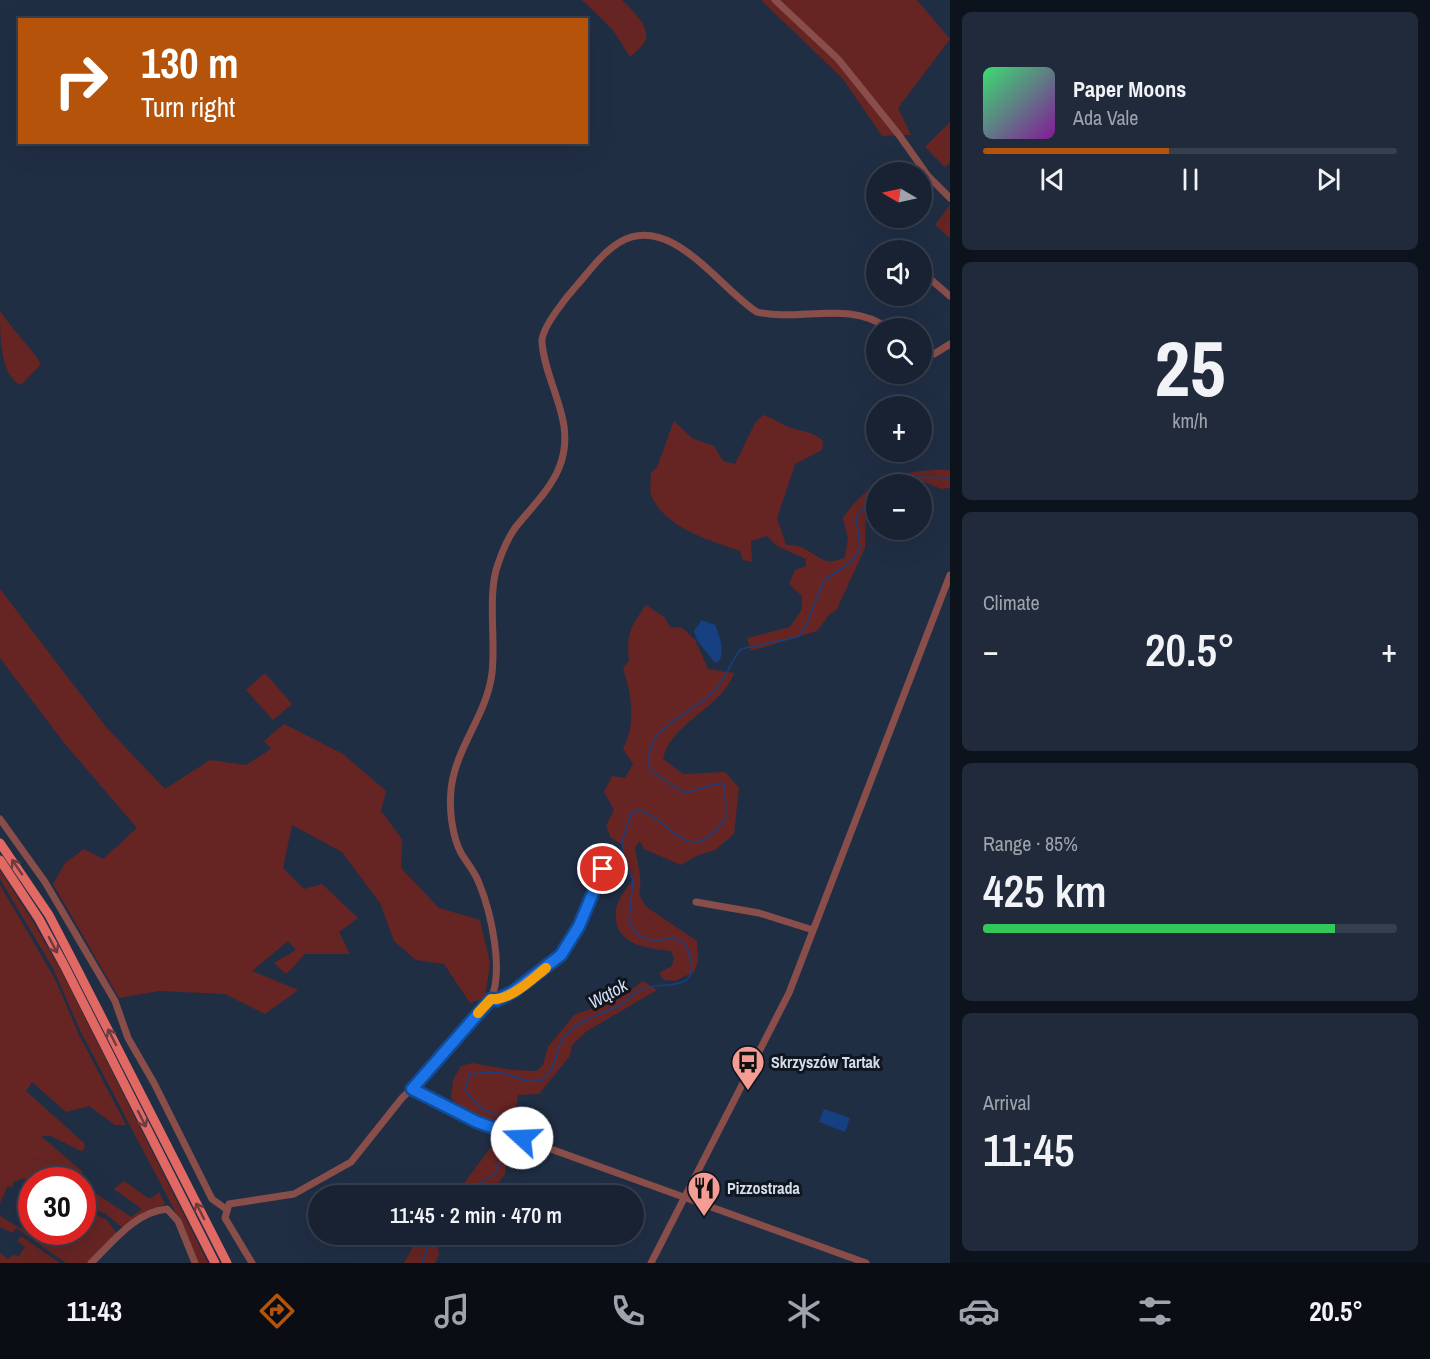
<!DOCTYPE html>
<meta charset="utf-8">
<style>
:root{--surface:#182233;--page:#212a3b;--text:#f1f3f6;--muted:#9fa4ac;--line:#363f4e;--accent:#b45309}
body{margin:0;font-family:"Archivo Narrow",sans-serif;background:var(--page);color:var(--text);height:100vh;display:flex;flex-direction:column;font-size:22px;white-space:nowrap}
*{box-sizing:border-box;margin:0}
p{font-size:20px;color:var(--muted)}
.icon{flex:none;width:33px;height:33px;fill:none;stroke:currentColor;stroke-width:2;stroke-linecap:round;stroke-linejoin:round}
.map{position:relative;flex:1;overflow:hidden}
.sheet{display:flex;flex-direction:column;gap:12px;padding:12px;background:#0d131c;width:480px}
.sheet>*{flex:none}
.banner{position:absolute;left:18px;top:18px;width:570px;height:126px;border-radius:0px;box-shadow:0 6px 24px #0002,0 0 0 2px var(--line);background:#b45309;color:#fff;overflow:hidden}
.needle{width:39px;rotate:279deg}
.buttons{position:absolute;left:866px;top:162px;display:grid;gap:12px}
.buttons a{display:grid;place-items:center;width:66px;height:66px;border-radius:50%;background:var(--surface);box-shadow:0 6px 24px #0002,0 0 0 2px var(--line);font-size:30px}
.speed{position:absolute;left:18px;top:1167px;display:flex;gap:12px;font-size:30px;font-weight:700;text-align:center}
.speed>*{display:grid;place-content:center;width:78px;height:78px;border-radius:50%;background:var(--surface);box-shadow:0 6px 24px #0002,0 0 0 2px var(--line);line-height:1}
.speed .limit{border:9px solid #d22;background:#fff;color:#111}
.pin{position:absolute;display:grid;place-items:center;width:51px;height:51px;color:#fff;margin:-26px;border:3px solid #fff;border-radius:50%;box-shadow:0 2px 6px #0007}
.me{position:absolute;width:66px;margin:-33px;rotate:290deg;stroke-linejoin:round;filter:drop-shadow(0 0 4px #0008)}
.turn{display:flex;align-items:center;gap:21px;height:126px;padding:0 24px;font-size:27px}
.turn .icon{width:78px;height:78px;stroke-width:2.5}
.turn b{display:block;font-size:42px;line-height:51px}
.big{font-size:45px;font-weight:600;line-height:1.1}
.sheet .card{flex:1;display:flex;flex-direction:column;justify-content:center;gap:9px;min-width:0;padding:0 21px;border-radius:9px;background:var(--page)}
.sheet .dial{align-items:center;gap:0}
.dial b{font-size:78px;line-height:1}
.song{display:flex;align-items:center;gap:18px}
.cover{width:72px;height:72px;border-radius:9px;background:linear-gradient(135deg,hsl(140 70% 55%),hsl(290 70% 35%))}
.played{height:6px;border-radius:3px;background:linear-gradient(90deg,var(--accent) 45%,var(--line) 45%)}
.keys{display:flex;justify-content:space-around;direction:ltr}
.heat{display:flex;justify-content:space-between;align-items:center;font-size:33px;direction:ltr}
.charge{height:9px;border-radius:4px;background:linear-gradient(90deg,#34c759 85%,var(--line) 0)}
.trip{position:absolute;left:308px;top:1185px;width:336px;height:60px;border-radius:30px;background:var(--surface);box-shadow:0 6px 24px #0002,0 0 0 2px var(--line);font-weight:600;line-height:60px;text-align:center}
.menu{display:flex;height:96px;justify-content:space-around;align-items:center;background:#0a0e14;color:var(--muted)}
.menu .icon{width:42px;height:42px}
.menu .current{color:var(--accent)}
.menu b{font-size:27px;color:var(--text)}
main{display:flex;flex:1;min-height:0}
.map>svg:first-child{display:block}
.green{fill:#662523}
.water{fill:#164082}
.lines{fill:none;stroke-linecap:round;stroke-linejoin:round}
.stream{stroke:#164082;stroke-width:1.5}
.minor{stroke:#8a4e4a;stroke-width:7}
.major{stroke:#e26963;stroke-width:9}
.oneway{stroke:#6e3b3e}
.route-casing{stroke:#114b97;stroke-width:15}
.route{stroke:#1a73e8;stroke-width:10}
.slow{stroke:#f59e0b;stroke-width:10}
.labels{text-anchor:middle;stroke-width:6;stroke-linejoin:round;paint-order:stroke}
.poi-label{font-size:16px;font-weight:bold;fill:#d4ddeb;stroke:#101620;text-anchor:start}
.water-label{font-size:18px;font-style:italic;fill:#d3dff3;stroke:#101620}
</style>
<main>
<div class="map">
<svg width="950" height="1263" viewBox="0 0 950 1263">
<rect width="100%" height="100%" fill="#202e44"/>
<g class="green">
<path d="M 582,0 L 622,0 C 630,8 649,25 646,38 C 645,45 635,52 630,57 L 613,30 Z"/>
<polygon points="761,0 917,0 950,39 898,108 911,135 882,136 843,79"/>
<polygon points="950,122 950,162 945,167 925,147"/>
<polygon points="950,205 950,238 935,225"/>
<path d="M 0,311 C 13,331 29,345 41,364 L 21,385 C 0,376 0,336 0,311 Z"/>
<path d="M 763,415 C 774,418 781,424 791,428 C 804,432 812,431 823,441 L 822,450 L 795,464 L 777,518 L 786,545 C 814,543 819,572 845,557 L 848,538 L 843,518 C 870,477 903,469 950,470 L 950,488 L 941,489 L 925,482 L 918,484 L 876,484 L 876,505 L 866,514 L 865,548 L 837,609 L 829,615 L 817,631 L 751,651 L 747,638 L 790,627 L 802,609 L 802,596 L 789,584 L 795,570 L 806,566 L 806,559 L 777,546 L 767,536 L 751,541 L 752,562 L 743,560 L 740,551 C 711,541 666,528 652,497 C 649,491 651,480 651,473 L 657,467 L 674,421 L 692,438 L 714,446 L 723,461 L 735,464 L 755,423 Z"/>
<polygon points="0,589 106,727 165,789 210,760 246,765 271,749 264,741 284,724 343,754 386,791 381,811 402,839 401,868 439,908 480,920 490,963 485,998 470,1003 444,964 416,960 394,941 380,903 342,852 292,825 283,868 304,889 322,884 358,918 339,932 350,954 305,954 286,974 274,963 296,950 288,941 252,971 298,990 265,1014 225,994 159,991 119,998 53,884 65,863 84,849 103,859 137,828 65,744 0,658"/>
<path d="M 646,605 L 664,617 L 671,628 L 681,627 L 695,640 L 708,669 L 734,673 C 721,709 671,722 663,759 L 683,774 L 725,772 L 739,788 L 734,834 L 715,850 L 696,856 L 681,865 L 644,849 L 640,841 L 635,847 C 637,863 643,879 639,894 L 645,906 L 697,941 L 698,961 L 694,972 L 675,981 L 664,980 L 659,973 L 672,966 L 674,958 L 671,951 C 644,948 612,944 616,909 C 618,899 627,888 632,880 L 621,844 L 611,838 L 606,826 L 614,810 L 604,792 L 612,776 L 625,778 L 633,764 L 623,749 C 636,725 632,694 623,669 L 629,660 C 626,632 631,627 646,605 Z"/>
<polygon points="265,673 292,704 273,720 246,690"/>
<polygon points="0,870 35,925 64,976 208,1263 198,1263 177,1215 81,1032 53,968 0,879"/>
<polygon points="0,885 56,981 79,1035 126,1125 115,1125 89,1106 66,1112 32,1082 26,1091 84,1143 85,1148 81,1151 51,1136 41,1136 83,1172 77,1180 21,1179 14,1182 12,1187 8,1186 0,1203"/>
<path d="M 643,981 L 657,990 L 587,1031 L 572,1045 L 570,1056 L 539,1094 L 518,1095 L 514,1124 C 489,1122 468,1117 451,1098 L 453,1080 L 461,1066 L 472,1063 L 513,1070 L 536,1071 L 543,1065 L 548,1047 L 574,1015 L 620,998 Z"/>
<polygon points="495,1142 507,1150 505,1174 489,1195 455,1195"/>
<polygon points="124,1181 148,1198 152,1198 159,1192 165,1204 143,1213 123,1228 106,1214 83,1205 82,1184 131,1217 142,1209 114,1189"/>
<polygon points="83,1209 107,1220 117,1234 87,1263 66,1263 16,1228 13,1233 0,1227 0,1216 23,1230 31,1221 32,1232 82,1232"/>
<polygon points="419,1235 443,1235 437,1241 439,1255 435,1263 404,1263"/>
<polygon points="21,1236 60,1263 0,1263 0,1253 8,1259 12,1255 19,1256 25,1247 17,1241"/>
</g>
<g class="water">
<path d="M 702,620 L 715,625 C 720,637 724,647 720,660 L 715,663 L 697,640 L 694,631 Z"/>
<polygon points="824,1109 850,1118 845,1132 819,1122"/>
</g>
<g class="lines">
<g class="stream">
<polyline points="889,484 919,477 950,478"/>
<path d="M 506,1130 L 504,1118 L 481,1108 L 465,1091 L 469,1075 C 478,1073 491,1071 501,1073 C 514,1075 527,1085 540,1080 C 560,1070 553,1048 566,1034 C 581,1019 599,1016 618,1006 C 626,1002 632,995 640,990 C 658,979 703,997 689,953 C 679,919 648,962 629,921 L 633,881 L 623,855 L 623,838 L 631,814 L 638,810 C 674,819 688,873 726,817 L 725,785 L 721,783 L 684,793 L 650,770 C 641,725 690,717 713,692 C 726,679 730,662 741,649 L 798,637 L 805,628 L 824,580 L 850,563 L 858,553 L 860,547 L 856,518 L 876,491"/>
<polyline points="468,1196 472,1189 497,1172 506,1135"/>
<polyline points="422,1263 432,1234"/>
</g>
<g class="minor">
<polyline points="775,0 838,59 899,135 928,176 950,198"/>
<polyline points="921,271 950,296"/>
<polyline points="921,353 934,354 950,344"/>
<polyline points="0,819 45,882 115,1001 128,1038 154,1083 212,1199 226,1209"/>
<polyline points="696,902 759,913 813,930"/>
<polyline points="491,999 497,1000 514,991 561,955 579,926 603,869"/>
<polyline points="412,1089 476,1122 866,1263"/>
<path d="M 91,1263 C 113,1242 135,1212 167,1209 L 178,1221 L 195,1263"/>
<path d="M 252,1263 L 225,1218 L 229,1204 L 294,1194 L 351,1162 L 402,1098 L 431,1070 L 491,999 C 504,970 491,912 479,883 C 475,872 467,863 461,853 C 452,836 449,809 451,790 C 455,748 487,715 492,673 C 496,641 487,593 498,564 C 502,552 508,538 515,528 C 530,509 550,490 559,468 C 578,422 545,385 542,342 C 541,328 568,295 578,284 C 591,269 603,252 620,242 C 671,212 720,289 757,312 C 798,322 850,300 887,328"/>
<polyline points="651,1263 789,993 950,575"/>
</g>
<g class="major">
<polyline points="0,843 49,915 73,961 227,1263"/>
<polyline points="0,860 39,919 64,965 215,1263"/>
</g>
</g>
<defs><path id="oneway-shaft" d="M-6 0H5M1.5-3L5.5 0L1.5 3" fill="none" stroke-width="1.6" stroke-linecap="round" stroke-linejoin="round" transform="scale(1.5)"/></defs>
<g class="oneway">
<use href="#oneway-shaft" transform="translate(17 867) rotate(-125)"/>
<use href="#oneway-shaft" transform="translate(53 945) rotate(62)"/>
<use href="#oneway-shaft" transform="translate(112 1037) rotate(-117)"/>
<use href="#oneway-shaft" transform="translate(142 1119) rotate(63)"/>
<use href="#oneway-shaft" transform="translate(200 1211) rotate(-117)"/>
</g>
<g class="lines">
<defs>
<polyline id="route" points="522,1138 477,1122 412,1089 491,999 497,1000 514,991 561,955 579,926 603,869"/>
</defs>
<use href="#route" class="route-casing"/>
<use href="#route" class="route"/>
<path class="slow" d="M 478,1013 L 491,999 C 510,1001 532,979 546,968"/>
</g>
<defs>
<symbol id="bus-pin" viewBox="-11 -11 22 30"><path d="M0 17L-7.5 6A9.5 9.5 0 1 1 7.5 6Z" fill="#f59c95" stroke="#101620"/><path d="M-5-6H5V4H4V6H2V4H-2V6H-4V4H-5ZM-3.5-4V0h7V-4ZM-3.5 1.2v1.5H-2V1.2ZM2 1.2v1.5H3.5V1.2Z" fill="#111"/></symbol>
<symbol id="restaurant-pin" viewBox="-11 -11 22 30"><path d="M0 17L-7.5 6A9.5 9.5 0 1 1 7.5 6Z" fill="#f59c95" stroke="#101620"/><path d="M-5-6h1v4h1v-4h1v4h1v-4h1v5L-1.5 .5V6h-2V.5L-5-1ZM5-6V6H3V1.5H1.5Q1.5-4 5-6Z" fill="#111"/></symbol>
</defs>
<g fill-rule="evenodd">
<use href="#bus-pin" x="729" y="1043" width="38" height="52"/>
<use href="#restaurant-pin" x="685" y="1169" width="38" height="52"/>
</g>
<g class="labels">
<g class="poi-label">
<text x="771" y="1068">Skrzyszów Tartak</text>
<text x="727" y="1194">Pizzostrada</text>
</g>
<g class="water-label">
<text transform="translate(608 994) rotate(-29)" y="6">Wątok</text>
</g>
</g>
</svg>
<div class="buttons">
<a><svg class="needle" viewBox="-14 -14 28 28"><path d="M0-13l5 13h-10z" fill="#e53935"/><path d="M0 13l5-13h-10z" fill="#9fa4ac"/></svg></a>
<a><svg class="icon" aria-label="sound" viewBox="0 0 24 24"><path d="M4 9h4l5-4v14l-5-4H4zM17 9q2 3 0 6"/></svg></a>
<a><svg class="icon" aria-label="search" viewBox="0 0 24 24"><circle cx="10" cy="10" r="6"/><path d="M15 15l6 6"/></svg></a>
<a>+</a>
<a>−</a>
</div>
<div class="speed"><div class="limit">30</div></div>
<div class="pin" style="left:603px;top:869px;background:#d93025"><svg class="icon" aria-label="arrive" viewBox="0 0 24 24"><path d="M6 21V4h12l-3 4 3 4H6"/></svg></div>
<svg class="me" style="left:522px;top:1138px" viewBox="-20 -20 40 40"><circle r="19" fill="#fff"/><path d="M0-13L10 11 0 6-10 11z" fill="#1a73e8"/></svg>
<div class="trip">11:45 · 2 min · 470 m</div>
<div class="banner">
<div class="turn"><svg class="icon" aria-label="right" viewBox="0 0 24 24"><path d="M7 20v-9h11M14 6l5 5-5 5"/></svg><div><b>130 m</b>Turn right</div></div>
</div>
</div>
<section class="sheet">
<div class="card">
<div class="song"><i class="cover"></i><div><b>Paper Moons</b><p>Ada Vale</p></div></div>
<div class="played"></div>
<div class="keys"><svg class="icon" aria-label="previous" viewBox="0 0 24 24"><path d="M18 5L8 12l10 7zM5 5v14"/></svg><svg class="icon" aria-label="pause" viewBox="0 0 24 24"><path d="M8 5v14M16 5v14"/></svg><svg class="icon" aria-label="next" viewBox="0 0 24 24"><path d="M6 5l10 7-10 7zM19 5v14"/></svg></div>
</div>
<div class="card dial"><b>25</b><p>km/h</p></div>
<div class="card"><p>Climate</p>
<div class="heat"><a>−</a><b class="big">20.5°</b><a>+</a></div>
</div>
<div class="card"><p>Range · 85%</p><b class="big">425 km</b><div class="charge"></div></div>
<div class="card"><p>Arrival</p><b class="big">11:45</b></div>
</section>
</main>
<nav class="menu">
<b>11:43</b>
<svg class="icon current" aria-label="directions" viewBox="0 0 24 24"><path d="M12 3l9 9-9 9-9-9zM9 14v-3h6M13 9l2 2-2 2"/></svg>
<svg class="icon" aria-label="music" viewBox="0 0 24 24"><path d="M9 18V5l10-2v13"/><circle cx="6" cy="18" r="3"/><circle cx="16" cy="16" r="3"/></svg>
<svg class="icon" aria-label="phone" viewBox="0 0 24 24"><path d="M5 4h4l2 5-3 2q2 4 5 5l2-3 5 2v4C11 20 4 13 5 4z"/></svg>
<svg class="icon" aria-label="climate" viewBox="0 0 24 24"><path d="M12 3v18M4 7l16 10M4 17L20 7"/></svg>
<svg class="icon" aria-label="car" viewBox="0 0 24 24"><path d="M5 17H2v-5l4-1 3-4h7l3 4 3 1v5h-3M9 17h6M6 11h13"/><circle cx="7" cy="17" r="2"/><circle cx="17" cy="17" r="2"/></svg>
<svg class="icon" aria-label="filters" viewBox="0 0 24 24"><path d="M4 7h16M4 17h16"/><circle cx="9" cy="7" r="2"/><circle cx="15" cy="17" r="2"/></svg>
<b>20.5°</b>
</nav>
